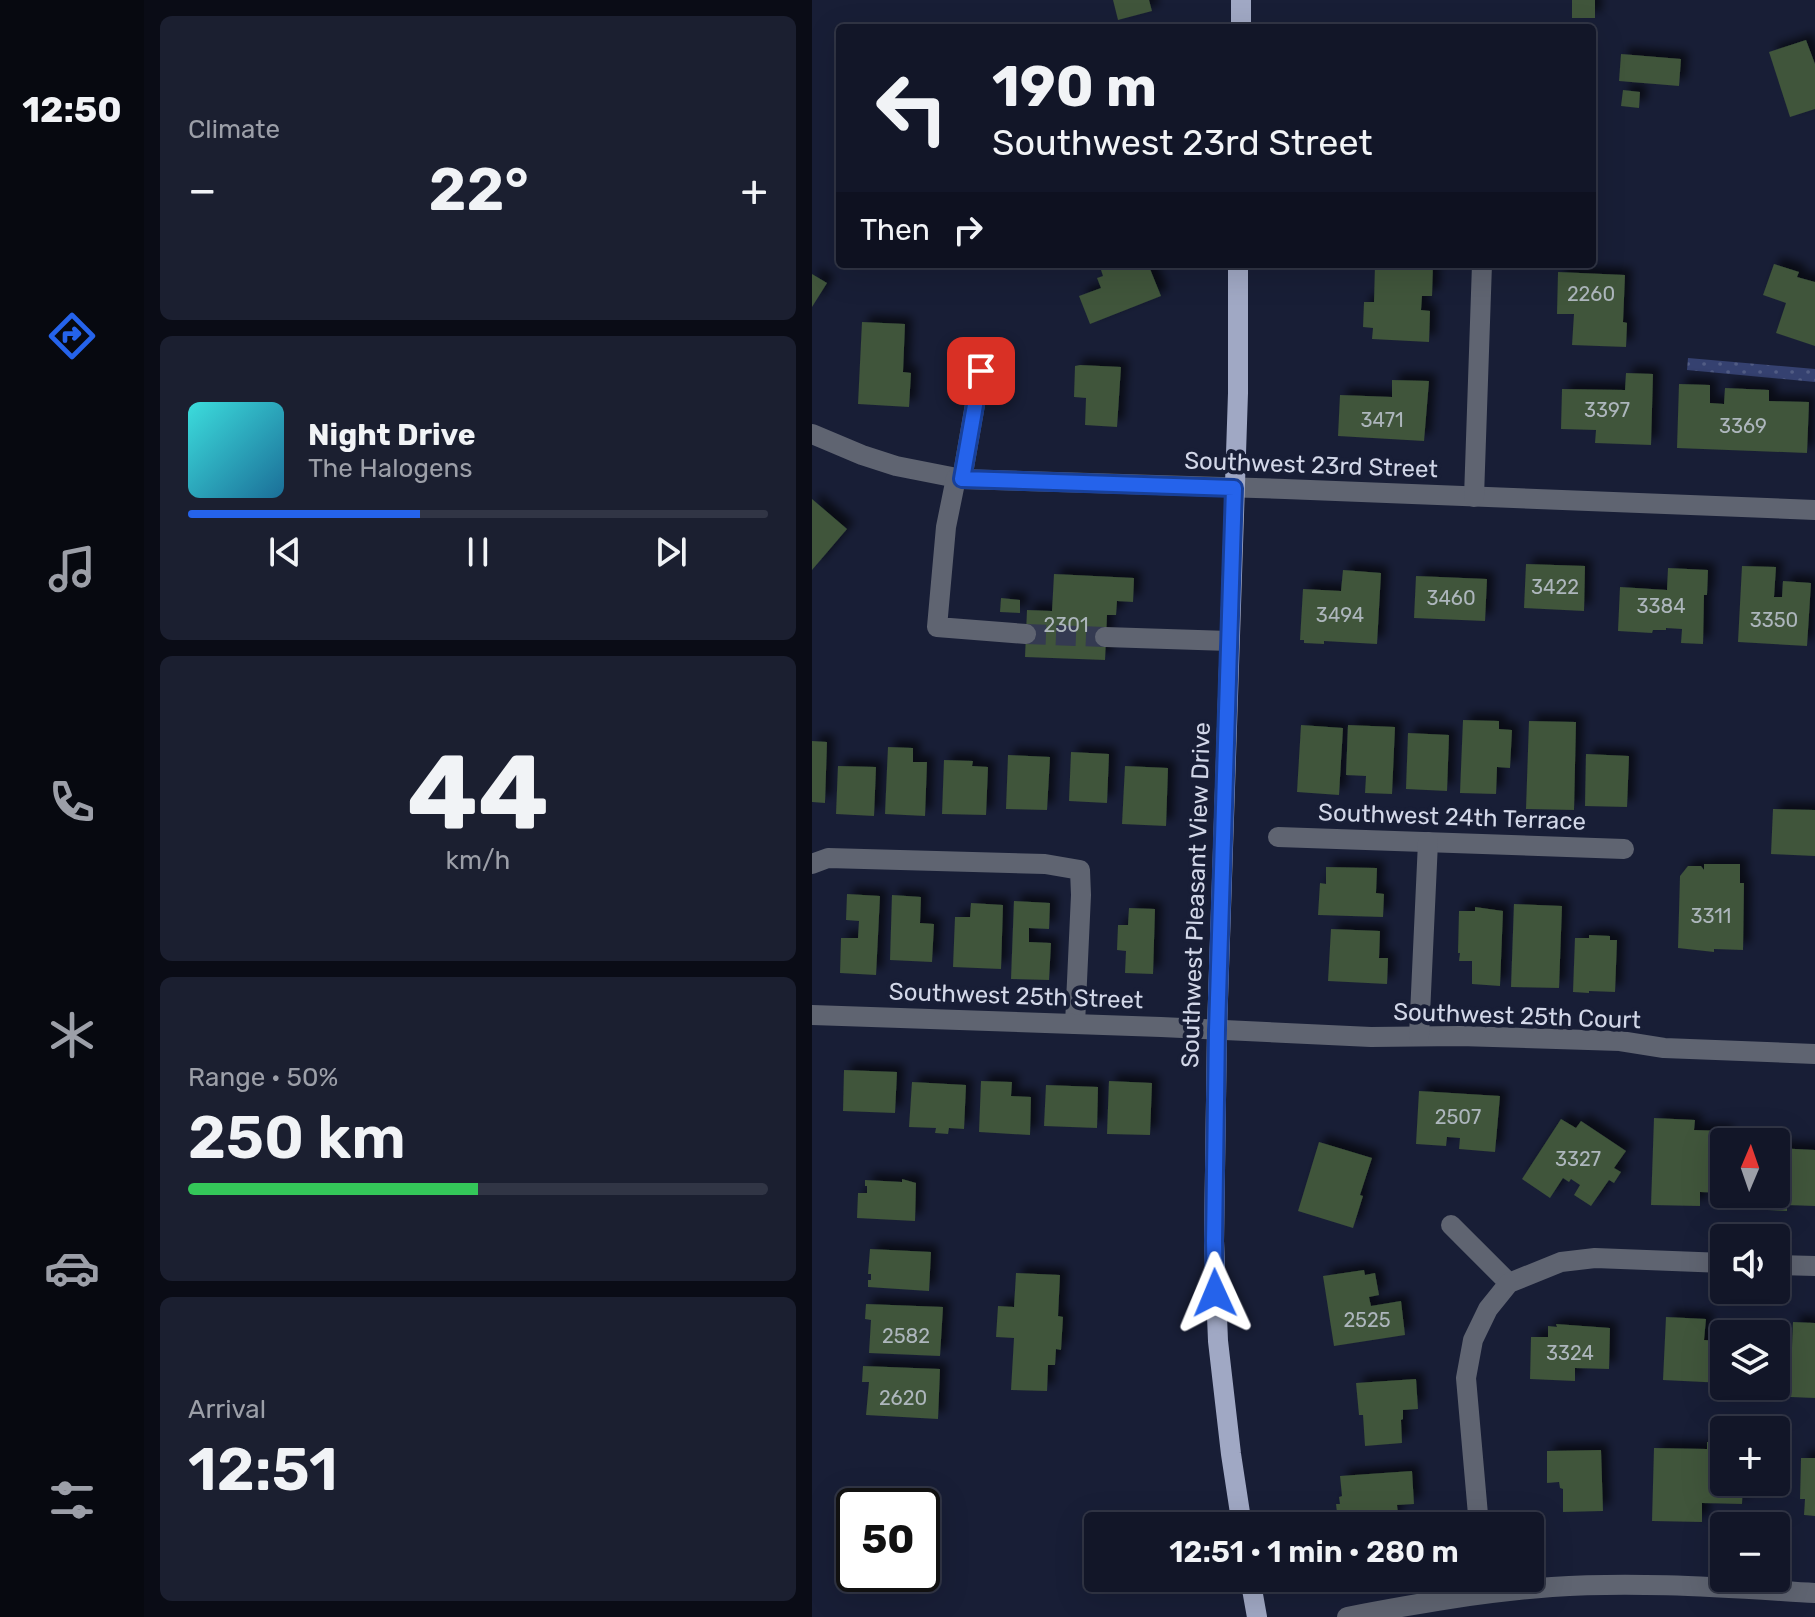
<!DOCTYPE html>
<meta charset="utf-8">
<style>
:root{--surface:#121628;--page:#1b1f30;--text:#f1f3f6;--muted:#9c9fa8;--line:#313545;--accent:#2563eb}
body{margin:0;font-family:Rubik,sans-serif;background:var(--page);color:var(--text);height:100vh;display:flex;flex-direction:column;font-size:30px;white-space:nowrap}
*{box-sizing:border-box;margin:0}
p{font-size:26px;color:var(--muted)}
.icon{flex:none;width:44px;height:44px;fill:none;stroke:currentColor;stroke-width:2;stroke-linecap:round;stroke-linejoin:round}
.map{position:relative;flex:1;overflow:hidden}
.side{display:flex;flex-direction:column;gap:16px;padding:16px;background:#0a0c16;width:668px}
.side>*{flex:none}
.top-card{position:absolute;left:24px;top:24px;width:760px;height:244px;border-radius:8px;box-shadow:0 8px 32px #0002,0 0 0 2px var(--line);background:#121628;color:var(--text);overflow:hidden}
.needle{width:52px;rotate:2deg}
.buttons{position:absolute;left:898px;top:1128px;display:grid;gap:16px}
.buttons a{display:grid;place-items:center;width:80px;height:80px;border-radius:8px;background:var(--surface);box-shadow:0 8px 32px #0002,0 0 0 2px var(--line);font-size:40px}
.speed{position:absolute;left:24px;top:1488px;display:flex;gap:16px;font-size:40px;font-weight:700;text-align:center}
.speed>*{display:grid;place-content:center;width:104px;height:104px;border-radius:50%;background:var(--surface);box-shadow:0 8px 32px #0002,0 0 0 2px var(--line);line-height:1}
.speed .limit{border:4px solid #111;border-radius:12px;background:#fff;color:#111}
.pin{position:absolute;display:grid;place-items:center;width:68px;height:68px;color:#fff;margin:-34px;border-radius:16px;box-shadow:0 4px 12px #0006}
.me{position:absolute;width:88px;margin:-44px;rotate:359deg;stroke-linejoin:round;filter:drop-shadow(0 0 6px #0008)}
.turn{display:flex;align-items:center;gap:28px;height:168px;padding:0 24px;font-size:36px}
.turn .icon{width:104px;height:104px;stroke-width:2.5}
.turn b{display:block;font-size:56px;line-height:68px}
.then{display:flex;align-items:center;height:76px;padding:0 24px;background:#0003;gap:16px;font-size:30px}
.big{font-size:60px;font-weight:600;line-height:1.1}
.side .widget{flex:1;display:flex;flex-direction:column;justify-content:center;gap:12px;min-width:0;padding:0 28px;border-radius:12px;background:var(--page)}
.side .dial{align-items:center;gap:0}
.dial b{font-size:104px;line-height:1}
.song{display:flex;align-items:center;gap:24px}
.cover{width:96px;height:96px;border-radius:12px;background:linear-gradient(135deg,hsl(180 70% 55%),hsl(200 70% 35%))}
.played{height:8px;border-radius:4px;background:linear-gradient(90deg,var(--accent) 40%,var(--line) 40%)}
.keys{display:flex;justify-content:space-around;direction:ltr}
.heat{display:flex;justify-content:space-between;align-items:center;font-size:44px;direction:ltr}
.charge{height:12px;border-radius:6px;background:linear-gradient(90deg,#34c759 50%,var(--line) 0)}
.trip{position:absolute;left:272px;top:1512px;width:460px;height:80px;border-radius:8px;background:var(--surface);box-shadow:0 8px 32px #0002,0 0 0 2px var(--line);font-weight:600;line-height:80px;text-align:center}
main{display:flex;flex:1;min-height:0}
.menu{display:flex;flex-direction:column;width:144px;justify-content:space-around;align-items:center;background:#070910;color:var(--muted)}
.menu .icon{width:56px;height:56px}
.menu .active{color:var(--accent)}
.menu b{font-size:36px;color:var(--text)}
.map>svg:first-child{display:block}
.green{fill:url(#green-dots)}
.building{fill:#3f543a;filter:url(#shadow)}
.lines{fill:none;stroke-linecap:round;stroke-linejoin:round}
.minor-tunnel{stroke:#343a51;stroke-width:20;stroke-dasharray:20 10;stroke-linecap:butt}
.minor{stroke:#5f6471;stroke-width:20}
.major{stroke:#a0a8c4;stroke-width:20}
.route-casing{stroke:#184099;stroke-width:20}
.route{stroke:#2563eb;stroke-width:14}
.labels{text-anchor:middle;stroke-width:8;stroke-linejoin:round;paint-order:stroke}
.number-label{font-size:20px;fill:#adb6bc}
.street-label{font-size:24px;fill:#d2d7e8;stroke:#181e36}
</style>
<main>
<nav class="menu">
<b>12:50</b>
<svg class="icon active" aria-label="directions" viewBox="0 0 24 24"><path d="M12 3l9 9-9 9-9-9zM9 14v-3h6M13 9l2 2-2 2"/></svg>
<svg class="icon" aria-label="music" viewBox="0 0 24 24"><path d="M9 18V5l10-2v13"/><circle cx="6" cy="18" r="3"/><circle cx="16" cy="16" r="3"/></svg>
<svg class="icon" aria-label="phone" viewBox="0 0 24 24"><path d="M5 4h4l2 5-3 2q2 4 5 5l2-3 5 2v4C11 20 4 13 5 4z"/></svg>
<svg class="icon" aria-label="climate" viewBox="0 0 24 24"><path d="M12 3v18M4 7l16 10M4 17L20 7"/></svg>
<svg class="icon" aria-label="car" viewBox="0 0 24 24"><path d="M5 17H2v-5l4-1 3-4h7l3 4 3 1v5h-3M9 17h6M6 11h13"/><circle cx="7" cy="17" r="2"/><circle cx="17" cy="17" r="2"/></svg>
<svg class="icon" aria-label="filters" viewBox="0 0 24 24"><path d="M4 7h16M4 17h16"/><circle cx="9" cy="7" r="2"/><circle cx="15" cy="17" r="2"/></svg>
</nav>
<section class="side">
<div class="widget"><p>Climate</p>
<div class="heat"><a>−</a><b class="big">22°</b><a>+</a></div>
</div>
<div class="widget">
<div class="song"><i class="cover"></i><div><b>Night Drive</b><p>The Halogens</p></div></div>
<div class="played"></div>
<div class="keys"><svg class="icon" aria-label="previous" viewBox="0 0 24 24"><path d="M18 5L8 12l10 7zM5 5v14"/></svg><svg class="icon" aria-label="pause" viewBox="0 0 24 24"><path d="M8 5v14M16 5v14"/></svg><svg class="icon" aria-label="next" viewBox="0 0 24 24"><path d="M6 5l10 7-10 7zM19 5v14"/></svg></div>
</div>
<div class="widget dial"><b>44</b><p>km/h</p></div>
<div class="widget"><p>Range · 50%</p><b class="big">250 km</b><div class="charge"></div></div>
<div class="widget"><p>Arrival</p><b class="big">12:51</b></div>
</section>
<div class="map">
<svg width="1003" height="1617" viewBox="0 0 1003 1617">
<defs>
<pattern id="green-dots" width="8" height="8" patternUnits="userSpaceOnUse" patternTransform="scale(2)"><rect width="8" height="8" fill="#354170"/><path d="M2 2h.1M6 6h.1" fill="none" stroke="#515c84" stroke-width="1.8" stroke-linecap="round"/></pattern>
<filter id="shadow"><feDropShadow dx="7" dy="-7" stdDeviation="4" flood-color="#0009"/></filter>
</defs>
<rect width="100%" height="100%" fill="#181e36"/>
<polygon class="green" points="876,358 1003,369 1003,382 875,370"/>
<g class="building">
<polygon points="301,0 337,0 340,11 306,20"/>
<rect x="760" y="0" width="23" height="18"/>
<polygon points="994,40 1003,64 1003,109 978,117 957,52"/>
<polygon points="809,54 869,59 867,86 807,81"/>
<polygon points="811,90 828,92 827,108 809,106"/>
<polygon points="287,264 336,264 349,296 278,324 267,296 289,288 285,278 291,276"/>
<polygon points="563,264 621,264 620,296 610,296 609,310 618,311 617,342 560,339 561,328 551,327 552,302 562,302"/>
<polygon points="962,264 987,272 985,277 1003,282 1003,346 964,333 974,303 951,295"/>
<polygon points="746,272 813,275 811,322 815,323 814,347 760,345 762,314 745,314"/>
<polygon points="0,274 15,283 0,307"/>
<polygon points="50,322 93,324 91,372 99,373 97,407 46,404"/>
<polygon points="268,365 309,367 305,427 273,425 274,398 262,397 263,366"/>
<polygon points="814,373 841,374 839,445 783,443 784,430 749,429 750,389 813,390"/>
<polygon points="580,380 617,381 612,441 526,436 528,395 580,397"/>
<polygon points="867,384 898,385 898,403 912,404 913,388 957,390 957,401 997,402 995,453 865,448"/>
<polygon points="0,499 35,529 0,570"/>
<polygon points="714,564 773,566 772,611 712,608"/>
<polygon points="930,566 964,567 962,597 970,597 971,581 999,583 995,646 926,642"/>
<polygon points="856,568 896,570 895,595 892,595 891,644 869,643 870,629 854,628 854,630 841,630 840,633 806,631 808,587 855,590"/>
<polygon points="531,570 569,573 565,644 512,641 512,644 492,643 492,640 488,640 491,589 529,591"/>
<polygon points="242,574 322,578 321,602 305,601 304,615 295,615 293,660 213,657 215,610 240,611"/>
<polygon points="604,576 675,579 673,621 602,618"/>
<polygon points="189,598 208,600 208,613 188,612"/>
<polygon points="651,720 687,721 687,729 700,730 698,768 685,767 684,794 648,793"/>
<polygon points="717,721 764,722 762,810 714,809"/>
<polygon points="489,725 531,728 527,795 485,792"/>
<polygon points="536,725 583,727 580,794 553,793 554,776 534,775"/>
<polygon points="596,733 637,735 635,791 594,789"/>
<polygon points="0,741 15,742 13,803 0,802"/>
<polygon points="76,747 101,748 101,762 115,762 113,816 73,814"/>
<polygon points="259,752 297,754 295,803 257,801"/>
<polygon points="774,754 817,756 815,807 773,806"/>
<polygon points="196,755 238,757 235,810 194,809"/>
<polygon points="132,760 161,761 160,766 176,767 174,815 130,814"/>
<polygon points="26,766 64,767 62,816 24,814"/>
<polygon points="313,766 356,768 354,826 310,824"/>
<polygon points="961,809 1003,810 1003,856 959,854"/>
<polygon points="892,864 928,864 928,883 932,883 931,950 902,949 902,952 866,948 868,876 876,866 889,866 892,870"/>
<polygon points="514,867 565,868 564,893 572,894 571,917 506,915 508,883 514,884"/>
<polygon points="35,894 68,896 64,975 28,973 29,938 46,938 47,921 34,920"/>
<polygon points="80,895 109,897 108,923 122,924 120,962 78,960"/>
<polygon points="202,901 238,903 237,929 217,928 217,942 239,943 237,980 199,979"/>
<polygon points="159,903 191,905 189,969 141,967 143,917 158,917"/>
<polygon points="702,904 750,906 747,988 699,987"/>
<polygon points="663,907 691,911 688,986 660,984 660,961 647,961 648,953 646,953 647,911 663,911"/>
<polygon points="317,908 343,909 341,974 313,973 314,951 305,950 306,925 316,925"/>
<polygon points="519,929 568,931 567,958 576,958 575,984 516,981"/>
<polygon points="777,935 798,936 798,940 805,940 803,992 777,991 777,993 761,992 763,938 777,938"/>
<polygon points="32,1070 85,1072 83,1113 31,1111"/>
<polygon points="169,1081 200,1082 199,1096 219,1097 218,1135 167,1132"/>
<polygon points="297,1081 340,1083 338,1135 295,1134"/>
<polygon points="100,1082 154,1085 152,1129 137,1128 136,1134 123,1133 124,1128 97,1127"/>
<polygon points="234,1085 286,1087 285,1128 232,1126"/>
<polygon points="607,1091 688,1096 683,1152 647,1149 648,1138 635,1137 634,1146 604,1144"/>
<polygon points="842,1118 883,1120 882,1130 914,1131 914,1142 912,1142 912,1193 888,1192 888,1206 839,1205"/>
<polygon points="749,1119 764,1128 769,1121 814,1151 802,1168 809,1172 802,1183 797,1180 779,1206 762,1195 768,1185 759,1179 757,1182 751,1178 738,1198 710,1179"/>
<polygon points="507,1142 560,1158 548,1195 551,1196 541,1228 486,1211"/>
<polygon points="964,1148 1003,1150 1003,1206 975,1205 975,1211 937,1209 938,1194 964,1194"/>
<polygon points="90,1179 104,1183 103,1221 45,1218 46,1193 55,1193 55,1186 53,1186 53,1180 90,1182"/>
<polygon points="58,1249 119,1252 117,1291 56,1287 56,1280 59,1280 59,1274 56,1274"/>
<polygon points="552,1270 553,1275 563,1273 567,1295 557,1297 559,1306 589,1301 593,1335 522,1346 511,1276"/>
<polygon points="204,1273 248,1275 246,1316 251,1317 249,1350 244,1349 243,1365 236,1365 235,1391 199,1390 202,1338 184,1337 186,1306 202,1307"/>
<polygon points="54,1304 131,1307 128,1356 57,1353 59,1320 53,1319"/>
<polygon points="854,1317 894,1319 892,1340 912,1341 912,1383 851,1380"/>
<polygon points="981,1322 1003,1323 1003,1398 978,1397"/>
<polygon points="744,1324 798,1328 797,1369 763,1368 763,1381 718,1379 719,1337 736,1337 736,1326 745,1327"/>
<polygon points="51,1366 128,1369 126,1419 54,1415 57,1382 50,1382"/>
<polygon points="604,1379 606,1409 591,1410 591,1419 589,1420 590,1443 553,1446 551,1415 547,1415 544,1383"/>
<polygon points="895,1442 912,1442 912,1482 931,1482 930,1504 890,1503 890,1522 840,1521 842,1448 895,1449"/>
<polygon points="789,1450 791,1511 751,1512 751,1489 748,1488 747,1482 735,1483 735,1451"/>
<polygon points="989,1458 1003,1458 1003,1516 992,1515 993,1499 988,1499"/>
<polygon points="600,1471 602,1504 585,1505 586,1513 580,1514 581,1526 533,1526 533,1521 526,1522 524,1504 528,1504 527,1497 530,1496 528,1476"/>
</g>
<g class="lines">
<polyline class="minor-tunnel" points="214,634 293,637"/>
<g class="minor">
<polyline points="0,434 50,455 84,466 150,479 473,489 1003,510"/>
<polyline points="144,478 134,527 125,627 214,634"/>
<polyline points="150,479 173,347"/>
<polyline points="662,497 670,264"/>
<polyline points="293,637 417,641"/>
<polyline points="466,837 812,849"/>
<polyline points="0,864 16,858 233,864 268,870 269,895 263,1024"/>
<polyline points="0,1015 349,1027 559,1037 648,1036 808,1041 852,1048 1003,1054"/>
<polyline points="607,1036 616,842"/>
<polyline points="639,1225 697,1283"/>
<polyline points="964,1265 1003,1266"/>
<polyline points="667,1526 654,1378 661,1340 676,1309 697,1283 749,1262 783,1258 912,1263"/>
<path d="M 535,1617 C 603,1604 671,1592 740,1587 C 828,1581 916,1588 1003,1593"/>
</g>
<g class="major">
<polyline points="429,28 429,0"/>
<polyline points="426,264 426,393 405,1030 402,1241 406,1341 419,1454 430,1526"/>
<polyline points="438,1578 445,1617"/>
</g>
</g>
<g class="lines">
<defs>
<polyline id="route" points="169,371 150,479 422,488 405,1030 402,1241 403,1293"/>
</defs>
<use href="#route" class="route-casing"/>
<use href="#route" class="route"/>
</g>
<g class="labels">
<g class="number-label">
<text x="779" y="301">2260</text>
<text x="795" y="417">3397</text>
<text x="570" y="427">3471</text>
<text x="931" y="433">3369</text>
<text x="743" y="594">3422</text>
<text x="639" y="605">3460</text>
<text x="849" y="613">3384</text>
<text x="528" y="622">3494</text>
<text x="962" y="627">3350</text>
<text x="254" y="632">2301</text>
<text x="899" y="923">3311</text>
<text x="646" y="1124">2507</text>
<text x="766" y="1166">3327</text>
<text x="555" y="1327">2525</text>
<text x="94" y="1343">2582</text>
<text x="758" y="1360">3324</text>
<text x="91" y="1405">2620</text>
</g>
<g class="street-label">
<text transform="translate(499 465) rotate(2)" y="8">Southwest 23rd Street</text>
<text transform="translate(640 817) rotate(2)" y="8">Southwest 24th Terrace</text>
<text transform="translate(384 895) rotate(-88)" y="8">Southwest Pleasant View Drive</text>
<text transform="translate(204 996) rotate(2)" y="8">Southwest 25th Street</text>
<text transform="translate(705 1016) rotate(2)" y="8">Southwest 25th Court</text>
</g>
</g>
</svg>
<div class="buttons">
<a><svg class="needle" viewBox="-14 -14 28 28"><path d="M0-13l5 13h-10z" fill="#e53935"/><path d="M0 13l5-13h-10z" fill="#9c9fa8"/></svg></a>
<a><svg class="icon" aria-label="sound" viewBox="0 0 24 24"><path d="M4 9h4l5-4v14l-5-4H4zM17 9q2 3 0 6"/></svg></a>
<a><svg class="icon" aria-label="layers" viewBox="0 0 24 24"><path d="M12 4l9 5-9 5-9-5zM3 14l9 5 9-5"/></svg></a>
<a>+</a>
<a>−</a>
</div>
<div class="speed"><div class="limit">50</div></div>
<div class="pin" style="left:169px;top:371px;background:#d93025"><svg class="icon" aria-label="arrive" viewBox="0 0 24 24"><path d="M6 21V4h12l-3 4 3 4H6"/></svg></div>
<svg class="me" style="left:403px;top:1293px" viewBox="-20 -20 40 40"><path d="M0-17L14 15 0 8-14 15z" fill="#2563eb" stroke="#fff" stroke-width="4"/></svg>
<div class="trip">12:51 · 1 min · 280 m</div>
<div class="top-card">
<div class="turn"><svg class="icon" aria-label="left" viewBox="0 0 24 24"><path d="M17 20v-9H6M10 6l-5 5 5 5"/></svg><div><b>190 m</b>Southwest 23rd Street</div></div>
<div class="then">Then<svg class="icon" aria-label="right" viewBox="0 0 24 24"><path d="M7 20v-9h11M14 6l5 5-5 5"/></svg></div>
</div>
</div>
</main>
